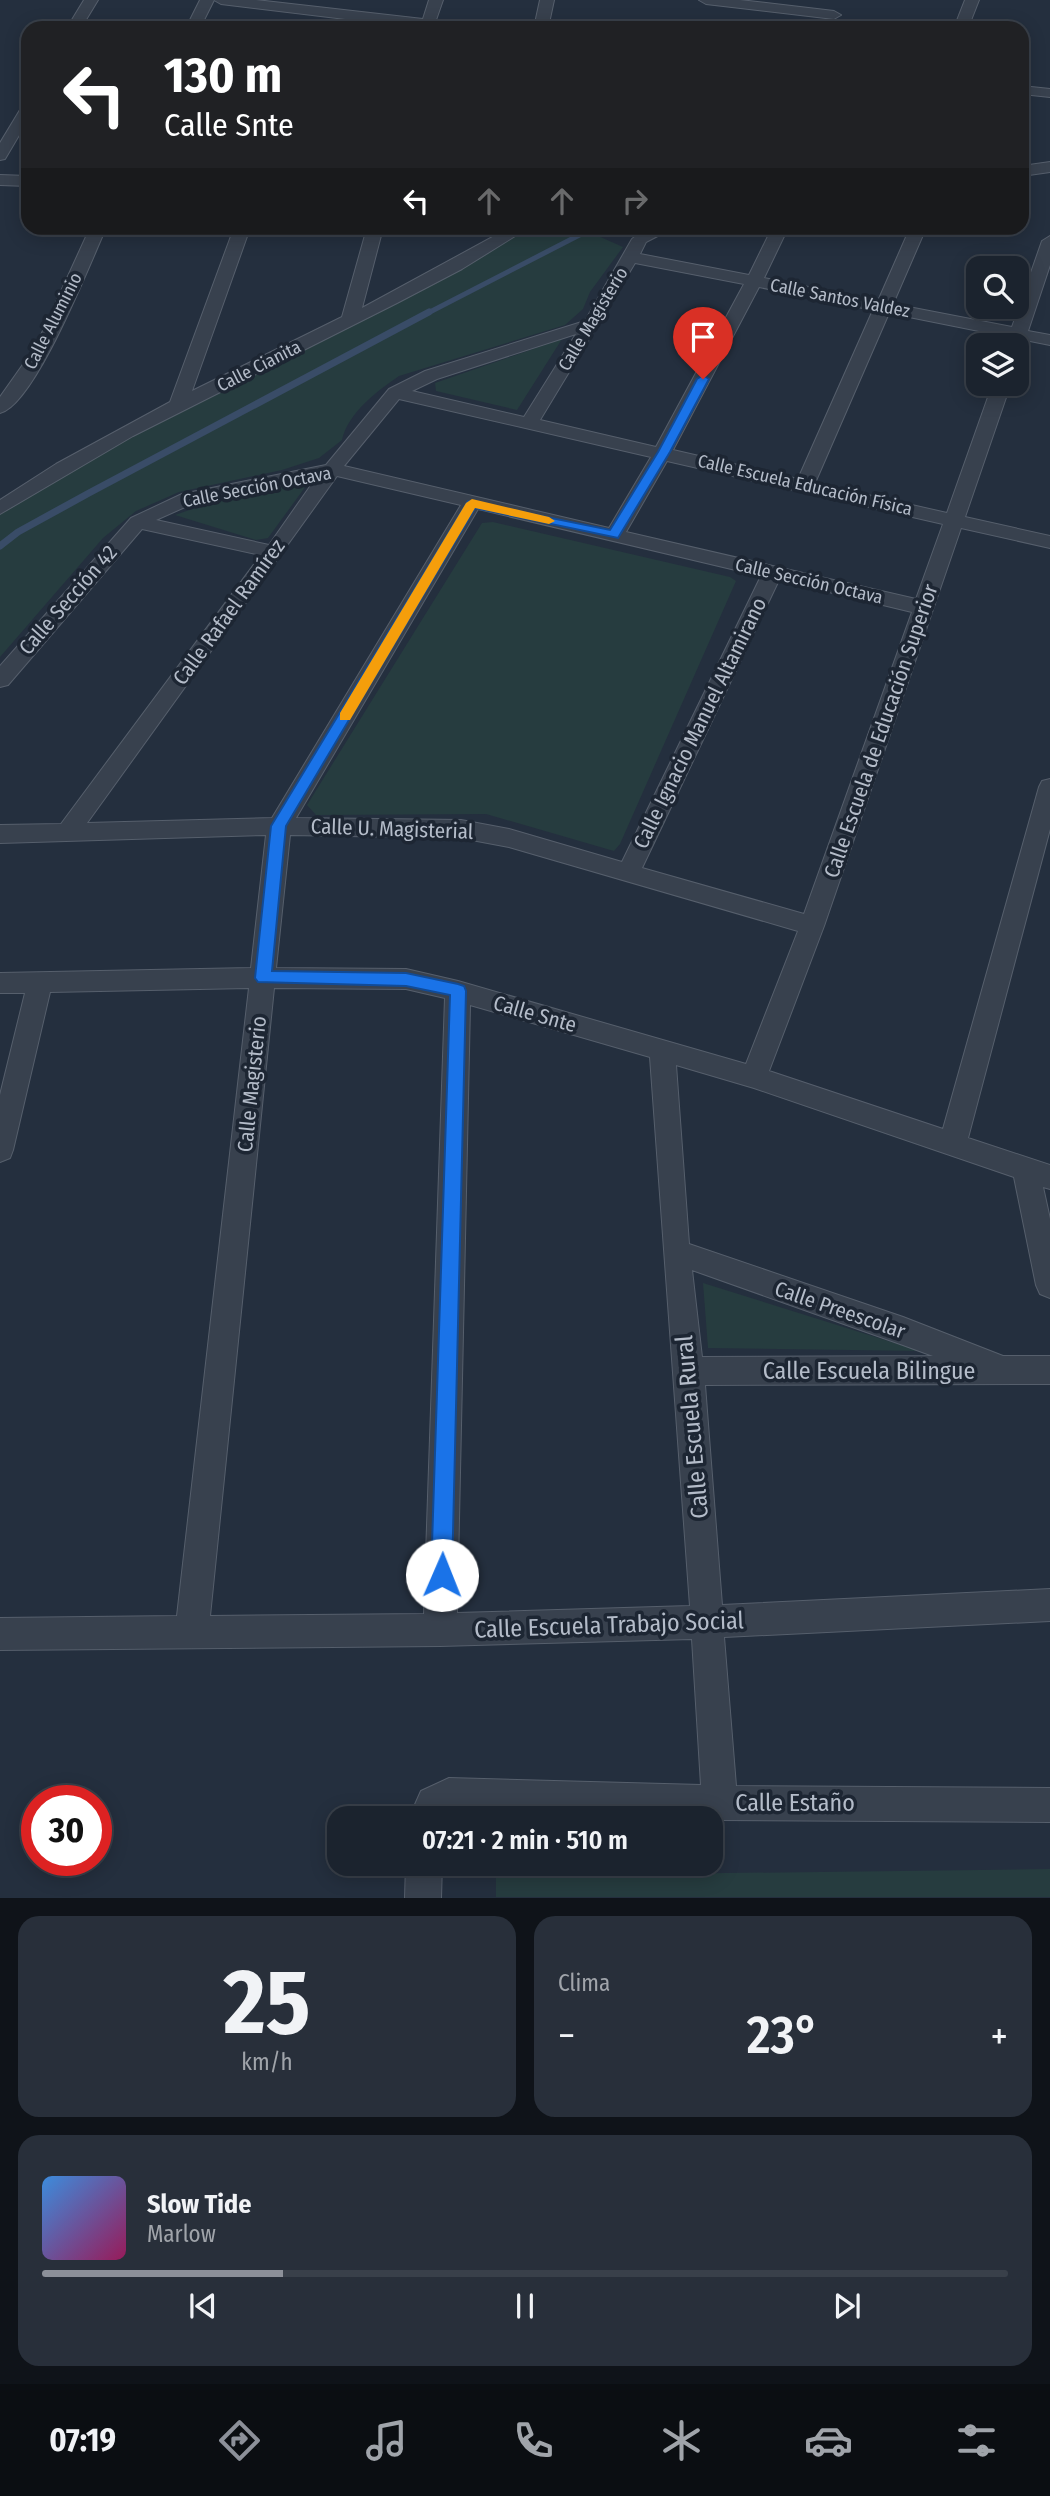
<!DOCTYPE html>
<html lang="es">
<meta charset="utf-8">
<style>
:root{--surface:#1b232e;--page:#282f3a;--text:#f1f3f6;--muted:#a0a4aa;--line:#39404a;--accent:#8c9099}
body{margin:0;font-family:"Fira Sans Condensed",sans-serif;background:var(--page);color:var(--text);height:100vh;display:flex;flex-direction:column;font-size:26px;white-space:nowrap}
*{box-sizing:border-box;margin:0}
p{font-size:23px;color:var(--muted)}
.icon{flex:none;width:38px;height:38px;fill:none;stroke:currentColor;stroke-width:2;stroke-linecap:round;stroke-linejoin:round}
.map{position:relative;height:1898px;overflow:hidden}
.details{display:flex;flex-direction:column;gap:18px;padding:18px;background:#0f1319;flex:1}
.details>*{flex:none}
.banner{position:absolute;left:21px;top:21px;width:1008px;height:214px;border-radius:21px;box-shadow:0 4px 18px #0003,0 0 0 2px var(--line);background:#202124;color:#fff;overflow:hidden}
.controls{position:absolute;left:966px;top:256px;display:grid;gap:14px}
.controls a{display:grid;place-items:center;width:63px;height:63px;border-radius:14px;background:var(--surface);box-shadow:0 4px 18px #0003,0 0 0 2px var(--line);font-size:35px}
.speed{position:absolute;left:21px;top:1785px;display:flex;gap:14px;font-size:35px;font-weight:700;text-align:center}
.speed>*{display:grid;place-content:center;width:91px;height:91px;border-radius:50%;background:var(--surface);box-shadow:0 4px 18px #0003,0 0 0 2px var(--line);line-height:1}
.speed .limit{border:10px solid #d22;background:#fff;color:#111}
.pin{position:absolute;display:grid;place-items:center;width:60px;height:60px;color:#fff;margin:-72px -30px;border-radius:50% 50% 50% 0;rotate:-45deg;box-shadow:0 0 7px #0007}
.pin .icon{rotate:45deg}
.me{position:absolute;width:77px;margin:-38px;rotate:1deg;stroke-linejoin:round;filter:drop-shadow(0 0 5px #0008)}
.turn{display:flex;align-items:center;gap:24px;height:147px;padding:0 28px;font-size:32px}
.turn .icon{width:91px;height:91px;stroke-width:2.5}
.turn b{display:block;font-size:49px;line-height:60px}
.lanes{display:flex;align-items:center;height:66px;padding:0 28px;background:#0003;justify-content:center;gap:35px;direction:ltr}
.lanes .off{opacity:.35}
.big{font-size:52px;font-weight:600;line-height:1.1}
.details .tile{flex:1;display:flex;flex-direction:column;justify-content:center;gap:10px;min-width:0;padding:0 24px;border-radius:21px;background:var(--page)}
.details .dial{align-items:center;gap:0}
.dial b{font-size:91px;line-height:1}
.song{display:flex;align-items:center;gap:21px}
.cover{width:84px;height:84px;border-radius:10px;background:linear-gradient(135deg,hsl(210 70% 55%),hsl(330 70% 35%))}
.played{height:7px;border-radius:4px;background:linear-gradient(90deg,var(--accent) 25%,var(--line) 25%)}
.keys{display:flex;justify-content:space-around;direction:ltr}
.heat{display:flex;justify-content:space-between;align-items:center;font-size:38px;direction:ltr}
.details .tiles{flex:1;display:grid;gap:18px;grid-template-columns:1fr 1fr}
.tile:last-child{grid-column:span 2}
.trip{position:absolute;left:327px;top:1806px;width:396px;height:70px;border-radius:21px;background:var(--surface);box-shadow:0 4px 18px #0003,0 0 0 2px var(--line);font-weight:600;line-height:70px;text-align:center}
.tabs{display:flex;height:112px;justify-content:space-around;align-items:center;background:#0b0e12;color:var(--muted)}
.tabs .icon{width:49px;height:49px}
.tabs .current{color:var(--accent)}
.tabs b{font-size:32px;color:var(--text)}
.map>svg:first-child{display:block}
.green{fill:#263c3f}
.lines{fill:none;stroke-linecap:round;stroke-linejoin:round}
.stream-far1{stroke:#394c67;stroke-width:5}
.stream{stroke:#394c67;stroke-width:7}
.street-casing{stroke:#565f6c;stroke-width:2}
.street{fill:#38414e;fill-rule:evenodd}
.route{fill:#1a73e8;stroke:#114b97;stroke-width:2}
.slow{fill:#f59e0b}
.labels{text-anchor:middle;stroke-width:7;stroke-linejoin:round;paint-order:stroke}
.far-street-label{font-size:18px;fill:#b4bcc9;stroke:#1d2633}
.street-label{font-size:21px;fill:#b4bcc9;stroke:#1d2633}
.near-street-label{font-size:24px;fill:#b4bcc9;stroke:#1d2633}
</style>
<div class="map">
<svg width="1050" height="1898" viewBox="0 0 1050 1898">
<rect width="100%" height="100%" fill="#242f3e"/>
<g class="green">
<path d="M 527,228 L 580,228 L 623,247 L 590,292 L 583,309 L 565,325 L 399,376 C 377,391 348,413 342,440 L 319,458 L 282,470 L 179,492 L 136,511 L 103,538 L 0,657 L 0,514 L 99,454 Z"/>
<polygon points="562,339 517,410 436,391 435,383"/>
<polygon points="311,479 268,538 256,540 175,515 207,504"/>
<polygon points="493,522 730,577 736,581 620,844 614,851 486,814 316,815 307,805 482,523"/>
<polygon points="703,1283 920,1351 708,1348"/>
<polygon points="1050,1869 1050,1897 496,1897 496,1876"/>
</g>
<g class="lines">
<polyline class="stream-far1" points="426,314 593,228"/>
<polyline class="stream" points="0,546 18,532 89,493 429,312"/>
<defs>
<g id="street">
<polygon points="84,0 98,0 81,28 67,28"/>
<polygon points="200,0 214,0 200,28 186,28"/>
<polygon points="214,0 256,0 423,19 429,0 443,0 436,20 469,24 476,28 420,28 221,4"/>
<polygon points="540,0 554,0 548,28 534,28"/>
<polygon points="699,0 740,0 834,11 841,15 834,19 706,4"/>
<polygon points="965,0 979,0 968,28 954,28"/>
<polygon points="1022,86 1050,89 1050,97 1022,94"/>
<polygon points="28,104 28,120 5,159 0,160 0,143 23,105"/>
<polygon points="1050,162 1050,172 1022,176 1022,166"/>
<polygon points="0,175 28,176 28,186 0,185"/>
<path d="M 90,228 L 106,228 C 90,263 35,405 0,413 L 0,397 L 36,346 Z"/>
<polygon points="234,228 250,228 192,391 342,317 367,228 383,228 362,308 509,228 528,228 462,269 397,303 133,436 0,514 0,500 56,464 170,402"/>
<path d="M 646,228 L 673,228 L 646,242 L 640,254 L 749,275 L 772,228 L 788,228 L 764,278 L 878,301 L 910,228 L 926,228 L 893,304 L 1012,327 L 1042,241 L 1050,236 L 1050,265 L 1028,331 L 1050,335 L 1050,345 L 1025,340 L 1021,349 L 1017,350 L 1017,345 L 1006,345 L 1009,337 L 889,313 L 815,483 L 947,513 L 993,383 L 1011,383 L 965,517 L 1050,536 L 1050,548 L 961,528 L 824,926 L 769,1071 L 943,1129 L 1039,787 L 1042,781 L 1050,779 L 1050,829 L 968,1138 L 1050,1165 L 1050,1189 L 1043,1187 L 1050,1219 L 1050,1298 L 1040,1294 L 1036,1285 L 1014,1177 L 754,1088 L 676,1065 L 689,1244 L 903,1317 L 1003,1356 L 1050,1356 L 1050,1384 L 705,1385 L 722,1605 L 1050,1589 L 1050,1621 L 724,1637 L 736,1786 L 1050,1788 L 1050,1822 L 720,1820 L 450,1812 L 444,1818 L 409,1818 L 421,1791 L 449,1778 L 701,1785 L 692,1639 L 440,1646 L 0,1650 L 0,1618 L 177,1616 L 249,988 L 50,992 L 13,1150 L 10,1158 L 0,1162 L 0,1095 L 25,993 L 0,993 L 0,973 L 251,968 L 266,835 L 0,843 L 0,825 L 61,824 L 261,555 L 142,529 L 8,685 L 0,687 L 0,666 L 131,518 L 182,494 L 326,465 L 389,389 L 425,371 L 585,321 L 632,239 ZM 635,263 L 744,284 L 656,447 L 540,420 ZM 759,287 L 873,310 L 798,479 L 673,450 ZM 576,334 L 524,417 L 412,391 L 437,379 ZM 399,399 L 651,457 L 609,528 L 344,466 ZM 667,461 L 943,524 L 916,599 L 626,532 ZM 337,476 L 461,505 L 272,818 L 87,823 ZM 316,478 L 269,545 L 156,520 L 194,503 ZM 478,509 L 761,576 L 622,862 L 509,829 L 461,820 L 296,818 ZM 779,580 L 912,612 L 804,914 L 642,868 ZM 290,835 L 461,838 L 509,847 L 798,931 L 746,1064 L 458,981 L 406,969 L 276,968 ZM 274,988 L 406,989 L 445,998 L 424,1614 L 210,1616 ZM 470,1005 L 650,1057 L 690,1606 L 457,1613 ZM 692,1270 L 903,1345 L 933,1356 L 702,1357 Z"/>
<polygon points="406,1864 442,1864 441,1898 405,1898"/>
</g>
</defs>
<use href="#street" class="street-casing"/>
<use href="#street" class="street"/>
</g>
<polygon class="route" points="703,375 709,379 670,452 618,538 475,508 286,826 272,971 406,973 458,984 464,986 466,991 452,1575 449,1582 442,1585 435,1582 431,1575 450,995 406,986 258,982 255,978 271,826 468,501 610,530 658,452 697,379"/>
<polygon class="slow" points="472,499 549,517 555,521 549,524 475,508 350,720 340,720 340,713 466,503"/>
<g class="labels">
<g class="far-street-label">
<text transform="translate(840 298) rotate(11)" y="6">Calle Santos Valdez</text>
<text transform="translate(593 319) rotate(-59)" y="6">Calle Magisterio</text>
<text transform="translate(53 321) rotate(-63)" y="6">Calle Aluminio</text>
<text transform="translate(259 366) rotate(-27)" y="6">Calle Cianita</text>
<text transform="translate(805 485) rotate(13)" y="6">Calle Escuela Educación Física</text>
<text transform="translate(257 487) rotate(-11)" y="6">Calle Sección Octava</text>
<text transform="translate(809 581) rotate(13)" y="6">Calle Sección Octava</text>
</g>
<g class="street-label">
<text transform="translate(68 600) rotate(-49)" y="7">Calle Sección 42</text>
<text transform="translate(229 612) rotate(-54)" y="7">Calle Rafael Ramírez</text>
<text transform="translate(700 723) rotate(-64)" y="7">Calle Ignacio Manuel Altamirano</text>
<text transform="translate(881 731) rotate(-71)" y="7">Calle Escuela de Educación Superior</text>
<text transform="translate(392 829) rotate(2)" y="7">Calle U. Magisterial</text>
<text transform="translate(535 1014) rotate(16)" y="7">Calle Snte</text>
<text transform="translate(252 1084) rotate(-84)" y="7">Calle Magisterio</text>
<text transform="translate(840 1310) rotate(19)" y="7">Calle Preescolar</text>
</g>
<g class="near-street-label">
<text x="869" y="1379">Calle Escuela Bilingue</text>
<text transform="translate(692 1427) rotate(-95)" y="8">Calle Escuela Rural</text>
<text transform="translate(609 1625) rotate(-2)" y="8">Calle Escuela Trabajo Social</text>
<text x="795" y="1811">Calle Estaño</text>
</g>
</g>
</svg>
<div class="controls">
<a><svg class="icon" aria-label="search" viewBox="0 0 24 24"><circle cx="10" cy="10" r="6"/><path d="M15 15l6 6"/></svg></a>
<a><svg class="icon" aria-label="layers" viewBox="0 0 24 24"><path d="M12 4l9 5-9 5-9-5zM3 14l9 5 9-5"/></svg></a>
</div>
<div class="speed"><div class="limit">30</div></div>
<div class="pin" style="left:703px;top:379px;background:#d93025"><svg class="icon" aria-label="arrive" viewBox="0 0 24 24"><path d="M6 21V4h12l-3 4 3 4H6"/></svg></div>
<svg class="me" style="left:442px;top:1575px" viewBox="-20 -20 40 40"><circle r="19" fill="#fff"/><path d="M0-13L10 11 0 6-10 11z" fill="#1a73e8"/></svg>
<div class="trip">07:21 · 2 min · 510 m</div>
<div class="banner">
<div class="turn"><svg class="icon" aria-label="left" viewBox="0 0 24 24"><path d="M17 20v-9H6M10 6l-5 5 5 5"/></svg><div><b>130 m</b>Calle Snte</div></div>
<div class="lanes"><svg class="icon" aria-label="left" viewBox="0 0 24 24"><path d="M17 20v-9H6M10 6l-5 5 5 5"/></svg><svg class="icon off" aria-label="ahead" viewBox="0 0 24 24"><path d="M12 20V5M6 11l6-6 6 6"/></svg><svg class="icon off" aria-label="ahead" viewBox="0 0 24 24"><path d="M12 20V5M6 11l6-6 6 6"/></svg><svg class="icon off" aria-label="right" viewBox="0 0 24 24"><path d="M7 20v-9h11M14 6l5 5-5 5"/></svg></div>
</div>
</div>
<section class="details">
<div class="tiles">
<div class="tile dial"><b>25</b><p>km/h</p></div>
<div class="tile"><p>Clima</p>
<div class="heat"><a>−</a><b class="big">23°</b><a>+</a></div>
</div>
<div class="tile">
<div class="song"><i class="cover"></i><div><b>Slow Tide</b><p>Marlow</p></div></div>
<div class="played"></div>
<div class="keys"><svg class="icon" aria-label="previous" viewBox="0 0 24 24"><path d="M18 5L8 12l10 7zM5 5v14"/></svg><svg class="icon" aria-label="pause" viewBox="0 0 24 24"><path d="M8 5v14M16 5v14"/></svg><svg class="icon" aria-label="next" viewBox="0 0 24 24"><path d="M6 5l10 7-10 7zM19 5v14"/></svg></div>
</div>
</div>
</section>
<nav class="tabs">
<b>07:19</b>
<svg class="icon current" aria-label="directions" viewBox="0 0 24 24"><path d="M12 3l9 9-9 9-9-9zM9 14v-3h6M13 9l2 2-2 2"/></svg>
<svg class="icon" aria-label="music" viewBox="0 0 24 24"><path d="M9 18V5l10-2v13"/><circle cx="6" cy="18" r="3"/><circle cx="16" cy="16" r="3"/></svg>
<svg class="icon" aria-label="phone" viewBox="0 0 24 24"><path d="M5 4h4l2 5-3 2q2 4 5 5l2-3 5 2v4C11 20 4 13 5 4z"/></svg>
<svg class="icon" aria-label="climate" viewBox="0 0 24 24"><path d="M12 3v18M4 7l16 10M4 17L20 7"/></svg>
<svg class="icon" aria-label="car" viewBox="0 0 24 24"><path d="M5 17H2v-5l4-1 3-4h7l3 4 3 1v5h-3M9 17h6M6 11h13"/><circle cx="7" cy="17" r="2"/><circle cx="17" cy="17" r="2"/></svg>
<svg class="icon" aria-label="filters" viewBox="0 0 24 24"><path d="M4 7h16M4 17h16"/><circle cx="9" cy="7" r="2"/><circle cx="15" cy="17" r="2"/></svg>
</nav>
